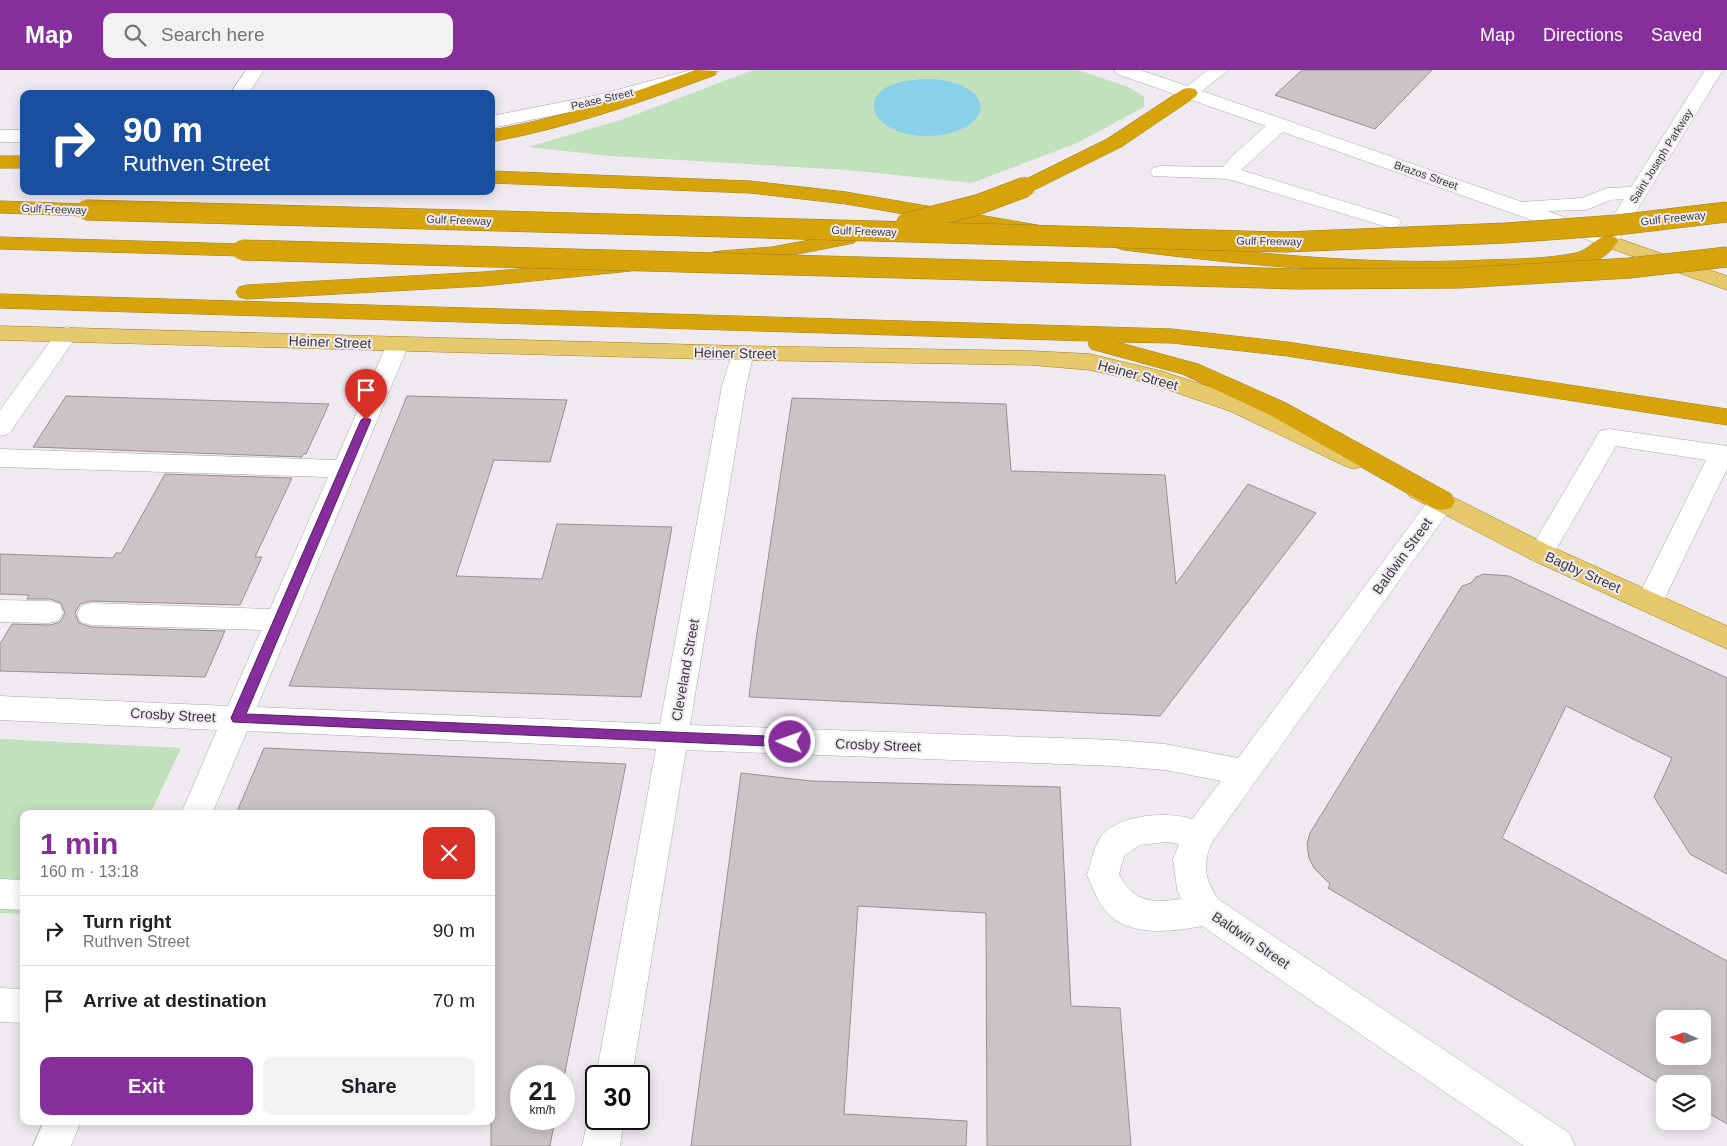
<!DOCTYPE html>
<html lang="en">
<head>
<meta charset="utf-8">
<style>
	:root { --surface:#fff; --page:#f2f2f2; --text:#202124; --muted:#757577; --line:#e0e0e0; --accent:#862e9b }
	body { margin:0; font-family:Arial,sans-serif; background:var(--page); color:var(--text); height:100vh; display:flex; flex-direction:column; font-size:19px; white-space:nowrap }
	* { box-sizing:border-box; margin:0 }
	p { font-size:16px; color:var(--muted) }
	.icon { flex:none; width:28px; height:28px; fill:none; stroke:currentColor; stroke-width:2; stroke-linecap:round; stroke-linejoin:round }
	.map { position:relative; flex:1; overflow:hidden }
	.details { position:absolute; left:20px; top:740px; width:475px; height:315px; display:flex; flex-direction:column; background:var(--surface); border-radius:10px; box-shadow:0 2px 12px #0003 }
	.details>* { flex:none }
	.guide { position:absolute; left:20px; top:20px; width:475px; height:105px; border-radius:10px; box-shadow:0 2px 12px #0003; background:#1a4fa0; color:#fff; overflow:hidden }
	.needle { width:32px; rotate:273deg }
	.fabs { position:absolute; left:1656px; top:940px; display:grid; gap:10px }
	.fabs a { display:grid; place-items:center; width:55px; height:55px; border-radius:10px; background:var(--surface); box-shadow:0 2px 12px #0003; font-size:25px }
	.speed { position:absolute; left:510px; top:995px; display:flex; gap:10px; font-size:25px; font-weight:700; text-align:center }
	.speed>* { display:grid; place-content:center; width:65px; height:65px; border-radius:50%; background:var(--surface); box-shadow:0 2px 12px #0003; line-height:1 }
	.speed small { font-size:12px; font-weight:400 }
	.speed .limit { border:2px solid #111; border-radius:8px; background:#fff; color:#111 }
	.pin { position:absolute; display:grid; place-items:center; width:42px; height:42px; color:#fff; margin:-51px -21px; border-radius:50% 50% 50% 0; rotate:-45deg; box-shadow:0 0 5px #0007 }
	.pin .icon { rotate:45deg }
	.me { position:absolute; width:55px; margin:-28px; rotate:272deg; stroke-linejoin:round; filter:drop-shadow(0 0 4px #0008) }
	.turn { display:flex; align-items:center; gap:18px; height:105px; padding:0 20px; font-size:22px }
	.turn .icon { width:65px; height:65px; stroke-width:2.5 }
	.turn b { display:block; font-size:35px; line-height:42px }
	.round { display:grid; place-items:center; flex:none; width:52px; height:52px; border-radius:10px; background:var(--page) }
	.headline { display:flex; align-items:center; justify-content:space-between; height:85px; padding:0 20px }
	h1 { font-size:30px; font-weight:600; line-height:38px; color:var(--accent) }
	.button { display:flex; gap:10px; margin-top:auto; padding:10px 20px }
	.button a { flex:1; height:58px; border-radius:10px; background:var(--accent); color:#fff; font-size:20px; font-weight:600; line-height:58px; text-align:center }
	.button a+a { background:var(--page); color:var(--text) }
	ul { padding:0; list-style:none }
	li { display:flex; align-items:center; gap:15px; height:70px; padding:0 20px; border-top:1px solid var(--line) }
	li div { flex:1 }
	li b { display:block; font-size:19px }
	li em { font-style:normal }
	header { display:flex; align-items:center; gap:30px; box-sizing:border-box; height:70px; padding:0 25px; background:var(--accent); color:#fff }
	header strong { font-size:24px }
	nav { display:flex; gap:28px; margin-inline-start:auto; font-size:18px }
	.search { width:350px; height:45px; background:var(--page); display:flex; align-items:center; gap:12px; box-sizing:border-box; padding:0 18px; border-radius:10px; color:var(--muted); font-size:19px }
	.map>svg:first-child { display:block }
	.green { fill:#c0e1bc }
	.water { fill:#88d1e9 }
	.building { fill:#cbc4c7; stroke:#969093; fill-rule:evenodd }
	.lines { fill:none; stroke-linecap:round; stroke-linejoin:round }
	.minor-casing { stroke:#aba7ad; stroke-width:1 }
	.major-casing { stroke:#a07f1c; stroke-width:1 }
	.highway-casing { stroke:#a07f1c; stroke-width:1 }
	.minor { fill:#fff; fill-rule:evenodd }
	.major { fill:#e6c86d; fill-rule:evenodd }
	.highway { fill:#d6a30b; fill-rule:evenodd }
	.highway-bridge-casing { stroke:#a07f1c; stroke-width:21; stroke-linecap:butt }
	.highway-bridge { stroke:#d6a30b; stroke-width:20 }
	.route { fill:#862e9b; stroke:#571e65 }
	.labels { text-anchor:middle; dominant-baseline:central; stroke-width:4; stroke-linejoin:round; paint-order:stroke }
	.far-street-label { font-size:11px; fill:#3c3b3d; stroke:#efeaf0 }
	.street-label { font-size:14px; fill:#3c3b3d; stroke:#efeaf0 }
</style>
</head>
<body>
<header>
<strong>Map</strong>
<div class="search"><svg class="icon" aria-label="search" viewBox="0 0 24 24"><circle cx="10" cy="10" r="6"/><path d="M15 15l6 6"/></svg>Search here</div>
<nav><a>Map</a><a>Directions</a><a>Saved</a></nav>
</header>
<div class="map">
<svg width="1727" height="1076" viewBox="0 0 1727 1076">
	<rect width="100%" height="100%" fill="#efeaf0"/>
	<g class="green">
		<path d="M753,0H1078L1128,17L1144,26V37L1077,73L972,113L847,100L611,86L528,77L624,49Z"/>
		<path d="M0,669L181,678L150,744H24V844L0,843Z"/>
	</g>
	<path class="water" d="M924,9C936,9 947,10 958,14C988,26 988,48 959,60C937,70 896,68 879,49C876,45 874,40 874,35C876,13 908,10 924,9Z"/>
	<g class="building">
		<path d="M1302,0H1432L1375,59L1275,25Z"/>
		<path d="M66,326L329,334L306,384H303L302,387L33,377Z"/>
		<path d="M407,326L567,330L550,392L494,390L456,506L542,509L557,454L672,457L641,627L289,616Z"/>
		<path d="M792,328L1006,334L1011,401L1165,405L1176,514L1248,414L1316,443L1160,646L749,627L756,570Z"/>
		<path d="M165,404L292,408L255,487H262L240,535L91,531L80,534L75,543L79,553L91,557L225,561L205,607L0,601V574L12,554L50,555L60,552L65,543L61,533L50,529H27L29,525L0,524V484L113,488L116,483H121Z"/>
		<path d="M1484,504L1509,506L1727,608V804L1690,784L1654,727L1672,688L1566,636L1502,768L1727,891V1054L1702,1039V1014H1665V1017L1328,818L1330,814L1314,798L1309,788L1307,774L1310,763L1462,516L1471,513L1476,507ZM1665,949H1702V986H1665Z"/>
		<path d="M264,678L626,694L564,1007L521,1006V1049H555L550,1076H491V744H236Z"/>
		<path d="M741,703L811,711L1060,717L1071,936L1120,938L1131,1076H987L986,843L858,836L844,1044L967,1051L966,1076H691Z"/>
	</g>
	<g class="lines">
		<g class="minor-casing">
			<g id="minor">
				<path d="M246,0H264L248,24H230Z"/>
				<path d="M691,0H720L717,4L600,36L491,58V46L598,25Z"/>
				<path d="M1114,0H1140L1187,16L1208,0H1228L1202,21L1522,132L1582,128L1607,118L1631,117L1705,0H1723L1618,171L1615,175L1608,177L1283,62L1241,100L1398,148L1401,152L1398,156L1391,158L1384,156L1228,109L1153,106L1150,102L1153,98L1160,96L1223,97L1232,86L1266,56L1117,4ZM1624,129L1603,162L1548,141L1586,140L1611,130Z"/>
				<rect x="0" y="60" width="24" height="12"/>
				<path d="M67,257L75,259L78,264L9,364L0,366V340L59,259Z"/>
				<path d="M398,267L406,269L409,274L257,637L660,654L722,316L732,283L735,278L743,276L751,278L754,283L746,316L690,655L1115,670L1165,674L1238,688L1433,424L1442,422L1451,424L1455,431L1451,438L1211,774C1202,796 1205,809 1218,829L1569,1063L1575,1076H1524L1202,856C1172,862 1126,868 1104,839C1097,830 1092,816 1087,805C1091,793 1093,779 1100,768C1116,744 1168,741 1192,749L1221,711L1165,700L1115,696L686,680L632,1006H596L656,679L247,661L212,744H181L217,660L0,650V626L228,636L261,560L91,555L81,552L77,544L81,536L91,533L270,539L328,407L0,397V379L336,390L387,274L390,269ZM1166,772L1179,774L1173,789L1177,819L1181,829C1152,833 1134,833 1119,804L1124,786L1140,775Z"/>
				<path d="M1609,359L1727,376V399L1660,538L1650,542L1640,538L1636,531L1706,390L1616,376L1550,490L1541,493L1532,490L1528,483L1600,361Z"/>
				<path d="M0,530L49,531L59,534L63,542L59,550L49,553L0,552Z"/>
				<path d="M0,809L24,810V840L0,839Z"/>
				<path d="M0,918L24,919V953L0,952Z"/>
				<path d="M596,1035V1049H624L620,1076H582L588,1049L593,1036Z"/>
				<path d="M44,1051H81L71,1076H33Z"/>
			</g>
		</g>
		<g class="major-casing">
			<g id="major">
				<path d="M1608,165L1727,206V220L1601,175L1598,171L1601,167Z"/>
				<path d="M0,256L743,276L1032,281L1090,284L1161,301L1246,329L1363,384L1366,390L1363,396L1354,399L1345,396L1230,341L1148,313L1090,300L1032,295L743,290L0,270Z"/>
				<path d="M1418,411L1427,414L1550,476L1727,556V579L1532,490L1409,426L1405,420L1409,414Z"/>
			</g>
		</g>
		<g class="highway-casing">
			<g id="highway">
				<path d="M695,0L718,1L715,5C639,33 571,57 491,72V60C562,48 628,25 695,0Z"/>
				<path d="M1189,18L1195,19L1198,23L1195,27L1121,77L1032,121L1025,123L1018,121L1015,117L1018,113L1107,69L1183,19Z"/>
				<rect x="0" y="86" width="24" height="12"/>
				<path d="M491,101L750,111L846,122L1037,155L1044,157L1047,161L1044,165L1037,167L846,134L750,123L491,113Z"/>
				<path d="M0,131L86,134L93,136L96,140L93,144L86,146L0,143Z"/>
				<path d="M847,163L854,165L857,169L854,173L772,189L721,193L713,192L710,187L713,182L721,181L772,177Z"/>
				<path d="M1608,165L1615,167L1618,171C1614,178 1607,185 1599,189C1572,202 1535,201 1506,202C1378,208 1251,196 1124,180L1117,178L1114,174L1117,170L1124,168C1243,182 1364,196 1485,190C1515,189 1546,189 1576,183C1589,180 1595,168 1608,165Z"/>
				<path d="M0,167L242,174L249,176L253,180L249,184L242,186L0,179Z"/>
				<path d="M623,190L631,191L634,196L631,201L483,216L247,229L239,227L236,222L239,217L247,215L483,202Z"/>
				<path d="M0,224L1172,259L1287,272L1727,339V355L1287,286L1172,273L1117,272L1198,294L1286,333L1451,424L1455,431L1451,438L1442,440L1433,438L1270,345L1182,304L1091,279L1088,274L1090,271L0,238Z"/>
			</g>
		</g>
		<use href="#minor" class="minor"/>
		<use href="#major" class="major"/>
		<use href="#highway" class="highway"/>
		<g class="highway-bridge-casing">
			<g id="highway-bridge">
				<path d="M86,140L1285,172L1506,163L1617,155L1727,142"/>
				<path d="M906,153L977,135L1025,117"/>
				<path d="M242,180L1296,209L1460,208L1629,198L1727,187"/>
			</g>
		</g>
		<use href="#highway-bridge" class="highway-bridge"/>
	</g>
	<path class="route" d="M366,347L371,350L246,644L790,667L794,668L796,672L794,676L790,677L233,652L231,648L361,350Z"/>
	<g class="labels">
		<g class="far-street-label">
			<text transform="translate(602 29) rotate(-13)">Pease Street</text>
			<text transform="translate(1661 86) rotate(-58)">Saint Joseph Parkway</text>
			<text transform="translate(1426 105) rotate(19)">Brazos Street</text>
			<text transform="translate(54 139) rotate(2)">Gulf Freeway</text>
			<text transform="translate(1673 148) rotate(-6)">Gulf Freeway</text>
			<text transform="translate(459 150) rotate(2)">Gulf Freeway</text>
			<text transform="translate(864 161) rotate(2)">Gulf Freeway</text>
			<text transform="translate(1269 171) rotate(1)">Gulf Freeway</text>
		</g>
		<g class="street-label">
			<text transform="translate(330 272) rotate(2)">Heiner Street</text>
			<text transform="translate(735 283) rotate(1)">Heiner Street</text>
			<text transform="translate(1138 305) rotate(15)">Heiner Street</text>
			<text transform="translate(1402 486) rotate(-54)">Baldwin Street</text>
			<text transform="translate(1583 502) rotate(24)">Bagby Street</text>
			<text transform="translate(685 600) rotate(-80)">Cleveland Street</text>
			<text transform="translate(173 645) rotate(3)">Crosby Street</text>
			<text transform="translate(878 675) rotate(2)">Crosby Street</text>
			<text transform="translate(1251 870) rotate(34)">Baldwin Street</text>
		</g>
	</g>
</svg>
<div class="fabs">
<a><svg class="needle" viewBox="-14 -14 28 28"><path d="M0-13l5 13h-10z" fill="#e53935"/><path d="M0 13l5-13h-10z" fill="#757577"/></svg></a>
<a><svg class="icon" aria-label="layers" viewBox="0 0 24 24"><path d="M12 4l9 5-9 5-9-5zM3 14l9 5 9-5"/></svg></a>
</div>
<div class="speed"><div>21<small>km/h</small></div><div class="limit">30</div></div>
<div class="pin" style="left:366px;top:350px;background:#d93025"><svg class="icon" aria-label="arrive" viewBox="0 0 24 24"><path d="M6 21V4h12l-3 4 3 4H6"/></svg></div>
<svg class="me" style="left:790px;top:672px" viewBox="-20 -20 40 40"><circle r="17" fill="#862e9b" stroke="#fff" stroke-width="3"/><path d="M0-11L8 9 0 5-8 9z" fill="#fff"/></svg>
<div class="guide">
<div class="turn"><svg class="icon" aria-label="right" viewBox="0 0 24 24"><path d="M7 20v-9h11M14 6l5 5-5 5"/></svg><div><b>90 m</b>Ruthven Street</div></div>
</div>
<section class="details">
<div class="headline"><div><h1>1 min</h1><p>160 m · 13:18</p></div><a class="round" style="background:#d93025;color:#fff"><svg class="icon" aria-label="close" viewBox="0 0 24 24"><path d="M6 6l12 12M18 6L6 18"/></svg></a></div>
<ul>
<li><svg class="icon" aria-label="right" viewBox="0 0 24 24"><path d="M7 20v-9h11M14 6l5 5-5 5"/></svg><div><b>Turn right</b><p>Ruthven Street</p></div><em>90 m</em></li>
<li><svg class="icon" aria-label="arrive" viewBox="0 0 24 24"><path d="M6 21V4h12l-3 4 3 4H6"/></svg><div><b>Arrive at destination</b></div><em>70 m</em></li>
</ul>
<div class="button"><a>Exit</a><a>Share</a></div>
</section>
</div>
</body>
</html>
